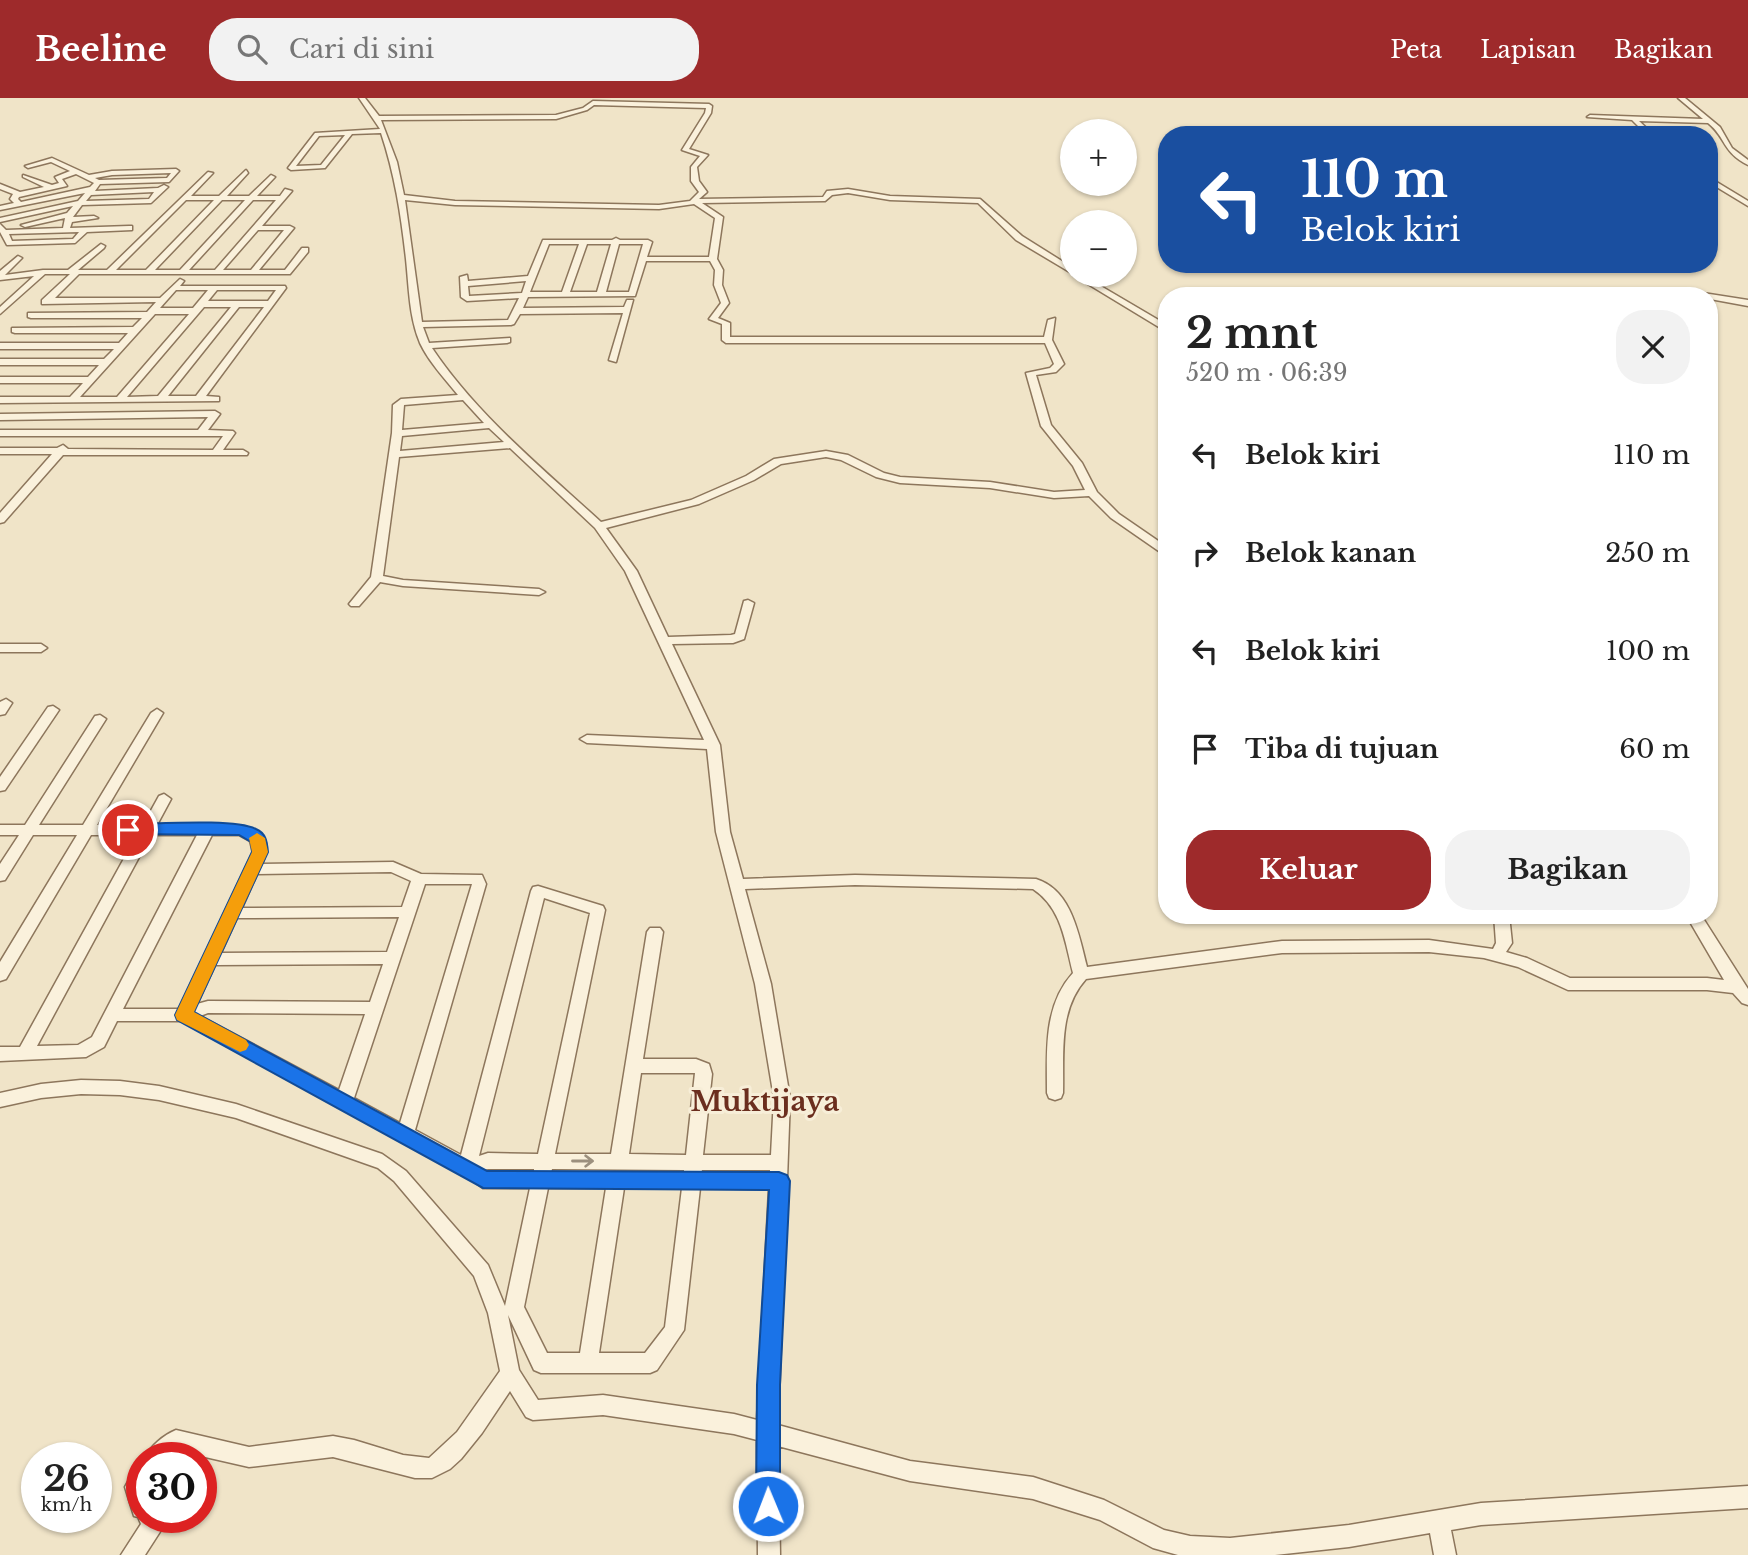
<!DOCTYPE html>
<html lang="id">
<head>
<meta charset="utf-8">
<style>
	:root { --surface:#fff; --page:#f2f2f2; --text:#222; --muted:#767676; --accent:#9e2a2b }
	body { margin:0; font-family:"Libre Baskerville",serif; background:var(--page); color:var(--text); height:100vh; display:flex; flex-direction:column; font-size:26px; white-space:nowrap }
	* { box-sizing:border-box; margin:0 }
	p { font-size:23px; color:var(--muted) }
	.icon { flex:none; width:38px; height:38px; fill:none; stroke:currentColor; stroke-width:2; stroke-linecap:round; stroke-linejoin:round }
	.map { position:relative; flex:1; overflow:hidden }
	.drawer { position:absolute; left:1158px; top:189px; width:560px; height:637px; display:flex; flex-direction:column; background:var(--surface); border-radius:28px; box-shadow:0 2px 5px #0004 }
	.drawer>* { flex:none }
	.hud { position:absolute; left:1158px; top:28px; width:560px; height:147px; border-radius:28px; box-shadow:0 2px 5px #0004; background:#1a4fa0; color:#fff; overflow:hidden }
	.controls { position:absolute; left:1060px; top:21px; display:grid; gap:14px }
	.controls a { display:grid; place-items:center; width:77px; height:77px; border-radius:50%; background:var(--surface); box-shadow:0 2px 5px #0004; font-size:35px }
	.speed { position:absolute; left:21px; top:1344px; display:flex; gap:14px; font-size:35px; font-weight:700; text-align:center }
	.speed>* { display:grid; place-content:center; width:91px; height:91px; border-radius:50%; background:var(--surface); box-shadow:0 2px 5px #0004; line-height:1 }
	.speed small { font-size:18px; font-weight:400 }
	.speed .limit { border:10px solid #d22; background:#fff; color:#111 }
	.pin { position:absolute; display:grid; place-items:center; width:60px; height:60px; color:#fff; margin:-30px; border:4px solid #fff; border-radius:50%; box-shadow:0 2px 7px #0007 }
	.me { position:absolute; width:77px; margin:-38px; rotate:359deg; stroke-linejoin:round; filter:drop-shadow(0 0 5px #0008) }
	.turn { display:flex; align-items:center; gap:24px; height:147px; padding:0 28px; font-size:32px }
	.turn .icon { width:91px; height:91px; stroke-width:2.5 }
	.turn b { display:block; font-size:49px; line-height:60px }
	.round { display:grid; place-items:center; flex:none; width:74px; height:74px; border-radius:28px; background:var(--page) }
	.summary { display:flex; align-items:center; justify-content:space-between; height:119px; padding:0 28px }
	h1 { font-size:42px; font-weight:800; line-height:52px }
	.button { display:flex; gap:14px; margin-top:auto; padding:14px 28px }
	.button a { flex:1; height:80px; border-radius:28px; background:var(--accent); color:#fff; font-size:28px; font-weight:800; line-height:80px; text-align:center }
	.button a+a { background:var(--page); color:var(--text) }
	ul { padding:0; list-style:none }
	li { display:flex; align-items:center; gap:21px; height:98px; padding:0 28px }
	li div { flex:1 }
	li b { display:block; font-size:26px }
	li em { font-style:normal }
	header { display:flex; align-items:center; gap:42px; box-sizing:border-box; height:98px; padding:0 35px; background:var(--accent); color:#fff }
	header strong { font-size:33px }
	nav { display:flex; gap:38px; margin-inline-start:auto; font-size:24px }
	.search { width:490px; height:63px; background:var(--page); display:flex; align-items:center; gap:18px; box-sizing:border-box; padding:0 24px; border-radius:28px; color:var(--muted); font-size:26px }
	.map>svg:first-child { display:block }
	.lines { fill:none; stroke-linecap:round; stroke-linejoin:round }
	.minor-casing { stroke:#8d765c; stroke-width:3 }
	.minor { fill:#faf1dc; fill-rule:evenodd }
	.oneway { stroke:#9c907e }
	.route { fill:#1a73e8; stroke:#114b97; stroke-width:2 }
	.slow { fill:#f59e0b }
	.labels { text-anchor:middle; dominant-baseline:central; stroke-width:6; stroke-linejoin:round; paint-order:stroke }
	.near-quarter-label { font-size:28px; font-weight:bold; fill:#6b2e1e; stroke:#f7eed8 }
</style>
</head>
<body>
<header>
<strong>Beeline</strong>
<div class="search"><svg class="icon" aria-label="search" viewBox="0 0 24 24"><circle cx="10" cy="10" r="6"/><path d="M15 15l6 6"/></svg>Cari di sini</div>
<nav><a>Peta</a><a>Lapisan</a><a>Bagikan</a></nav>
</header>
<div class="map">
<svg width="1748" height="1457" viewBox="0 0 1748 1457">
	<rect width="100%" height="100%" fill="#f0e4c8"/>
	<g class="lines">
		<g class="minor-casing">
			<g id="minor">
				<path d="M359,0H365L379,18L556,17L583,10L593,3L709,6L712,8L711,15L689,51L708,57L697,69L699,83L707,94L699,101L823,99L827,93L848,91L890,98L980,101L1022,138L1073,170V176L1016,142L978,105L890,102L848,95L832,97L825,103L702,105L723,119L717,161L723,172L722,187L729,205L718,220L730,225V239H1044L1048,222L1055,220L1052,242L1064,266L1056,274L1036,277L1051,327L1082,365L1097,394L1119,416L1167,449V457L1163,456L1111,420L1089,398L1054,400L990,390L900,385L876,379L841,362L826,359L781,366L754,382L699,406L606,430L637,473L668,539L731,537L735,536L744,503L748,502L754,505L744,541L733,545L672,546L720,647L730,734L743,781L855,777L1036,781C1072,792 1079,838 1087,869L1282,843L1429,842L1493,851L1496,845L1494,817H1509L1512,845L1506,854L1527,860L1570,880H1707L1724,882L1686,817H1701L1748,891V907L1742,905L1733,895L1707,892H1568L1518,869L1484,860L1429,854L1282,855L1086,881C1058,912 1064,956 1063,995L1061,1000L1055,1002L1049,1000L1047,995C1047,954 1043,908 1073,875C1065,844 1062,810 1033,791L855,787L745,791L771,886L790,1000L778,1327L910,1363L1033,1379L1104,1402L1164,1432L1190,1438L1230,1440L1349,1427L1481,1405L1748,1388V1410L1481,1427L1451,1432L1456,1457H1434L1430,1435L1349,1449L1275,1457H1178L1153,1450L1100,1422L1033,1401L910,1383L778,1348L780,1457H758L757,1342L734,1336L603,1317L533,1322L526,1319L510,1293L482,1335L461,1361L450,1371L432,1380H415L333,1359L249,1369L179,1353L171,1360H145C150,1348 164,1337 176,1332L249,1349L333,1338L354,1342L403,1357L429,1360L457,1334L500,1273L488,1215L474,1178L394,1083L378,1070L236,1020L159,1002L120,997L81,996L41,1000L0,1009V995L41,986L81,982L120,983L159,988L236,1006L382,1056L406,1073L488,1167L505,1208L530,1090H483L461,1074L182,923H117L104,949L86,959L0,963V949H20L137,737H91L6,881L0,883V864L77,737H33L5,782L0,783V766L19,737H0V727H25L95,618L100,617L106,621L39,727H83L151,615L157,611L163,615L97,727H143L159,698L164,696L171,701L157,727C173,727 190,727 206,727C233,727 281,724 262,766L393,764L421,776L482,777L486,786L415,1032L461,1057L531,793L533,789L538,788L603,808L605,812L555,1056H611L647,834L650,830H660L663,834L643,961H696L709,966L712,976L703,1057H771L774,1000L755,886L716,734L707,651L587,645L580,641L587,637L704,642L625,473L595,430L510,350L399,359L383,478L403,482L539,491L545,494L539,497L403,488L380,484L359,508H351L349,506L371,479L392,335L393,307L401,301L458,297C445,281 429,264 420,245C409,219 409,189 406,161C401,117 395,77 381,35L352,36L325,70L291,72L288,70L315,35L380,31ZM594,7L706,10L705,15L682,52L700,58L691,69V83L699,94L690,103L659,107L455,103L404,97L397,64L381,22L556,21L587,12ZM345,37L321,67L296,68L319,38ZM405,102L455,107L659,111L694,106L715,120L709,159H647L652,144L648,142H620L616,140L612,142H543L528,178L468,183L467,177L460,179L461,199L467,203L519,200L508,222L422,224ZM549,146H579L562,194H530ZM587,146H611L597,194H570ZM619,146H643L629,194H606ZM646,163H710L715,172L714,187L721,205L709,221L722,226V242L726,245H1045L1054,266L1050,270L1026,275L1041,328L1073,368L1085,392L1054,394L990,384L900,379L884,375L848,357L826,353L774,361L746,378L691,402L601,424C542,370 477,317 432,250L507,245L510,244V240L429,245L423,229L511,227L514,226L520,216L623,215L609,262L616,264L633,202H627L624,209L523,210L528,199L635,198ZM526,183L522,195L469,198L468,188ZM463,302L484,325L402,332L404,307ZM489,330L504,344L400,353L402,338ZM151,737H197L92,939L78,947L37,948ZM212,737H239L250,743L253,754L179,911H123ZM391,774L411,783L402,809L242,810L257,776ZM425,786H472L400,1025L354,1000ZM544,800L590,815L538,1056L488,1055L479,1058ZM399,819L387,854L221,855L237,820ZM383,866L370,904L208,903L197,906L215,867ZM208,915L365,916L339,992L200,918ZM641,975H695L686,1057L629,1056ZM488,1071H534V1074H486L483,1072ZM552,1071L684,1072V1075H551ZM702,1072H770V1075H701ZM548,1090H606L580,1255H547L524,1209ZM624,1090H682L665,1229L645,1255H599ZM700,1090L769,1091L757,1322L734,1316L603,1297L538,1302L519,1272L508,1217L534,1272L541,1275H650L657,1272L684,1232Z"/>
				<path d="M1678,0H1685L1720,29L1732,50L1748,62V67C1722,54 1726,39 1708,25L1639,23L1654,37H1647L1632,22L1587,19L1590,17L1703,21Z"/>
				<path d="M52,60L89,77L112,73L176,71L179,73L169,84L100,86L95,93L158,90L164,87L168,89L151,105L82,107L73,119L94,118L98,120L72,124L70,130L129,128H132V132L87,134L75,145L7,147L0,134V126L6,132L63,130L65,120L25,129L21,127L67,115L73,108L0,124V120L78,103L85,95L0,112V108L14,105L10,101L13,96L0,91V86L20,94L44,89L23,79V77L52,87L59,85L55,79L70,73L51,64L28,70L25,68ZM171,75L167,80L99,82L95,80L112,77ZM76,76L94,85L90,89L21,104L18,101L19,99L67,88L62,81ZM154,94L149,101L86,103L91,97ZM79,134L73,141L12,143L9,136Z"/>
				<path d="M246,72L248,75L227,98H249L271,77L275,79L257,98H280L285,91L292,93L262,128H290L294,130L259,172H285L302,150H308V154L290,176H79L55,200H160L180,181L184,183L180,188H285L286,190L206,298L219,299V303L0,305V299H70L83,285H0V279H88L99,267H0V261H104L114,251H0V245H119L128,235H15L12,234V230L133,229L142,220H31L28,219V215L147,214L156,204L42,206V202L70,176H45L0,216V209L34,178L0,182V173L18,158L22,160L5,177L43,172H68L101,146L105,148L104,150L78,172H107L208,74L213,75L191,98H219ZM186,102H214L146,172H116ZM222,102H245L180,172H155ZM253,102H276L215,172H189ZM258,132H284L251,172H223ZM176,192H208L193,210H160ZM217,192H276L268,203H208ZM204,209H231L158,298L127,299ZM239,209H264L196,298H168ZM155,216H189L117,299H80Z"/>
				<path d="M1710,80L1748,103V108L1710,85Z"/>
				<path d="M1073,177H1082L1167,227V234Z"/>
				<path d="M1684,192L1748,202V208L1710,201V198H1681Z"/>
				<path d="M215,313L220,316L208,332L233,333L235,335L223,352H243L248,355L247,357H63L4,424L0,425V415L52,356H0V350H57L63,347L68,351L213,352L223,338H0V332H198L208,319L0,322V316Z"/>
				<path d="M0,546H41L47,550L41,554H0Z"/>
				<path d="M6,601L12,605L5,616L0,617V604Z"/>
				<path d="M53,608L59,612L5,692L0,693V679L48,609Z"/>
				<path d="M142,1368V1419H162L165,1426L145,1457H121L141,1426L138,1419L134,1418L125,1389L135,1371Z"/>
			</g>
		</g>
		<use href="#minor" class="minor"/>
	</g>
	<defs><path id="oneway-shaft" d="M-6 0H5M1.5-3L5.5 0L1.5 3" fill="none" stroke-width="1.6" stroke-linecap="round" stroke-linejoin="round" transform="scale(1.75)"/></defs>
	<use class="oneway" href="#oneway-shaft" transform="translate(583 1063)"/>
	<path class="route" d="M128,726C155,726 235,720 256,731C266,735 267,744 268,754L194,914L487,1073L779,1074L787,1077L790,1083L780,1287V1408L777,1416L768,1420L760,1416L756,1408L757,1287L769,1092L483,1090L177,922L175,917L252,754L251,744L239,737L122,736V728Z"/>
	<path class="slow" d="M257,735L265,740L268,754L194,914L246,942L249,947L246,952L240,954L177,922L175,917L252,754L249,740Z"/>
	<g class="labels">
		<g class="near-quarter-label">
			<text x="765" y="1003">Muktijaya</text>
		</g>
	</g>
</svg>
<div class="controls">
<a>+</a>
<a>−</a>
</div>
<div class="speed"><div>26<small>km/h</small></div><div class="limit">30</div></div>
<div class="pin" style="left:128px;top:732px;background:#d93025"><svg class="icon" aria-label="arrive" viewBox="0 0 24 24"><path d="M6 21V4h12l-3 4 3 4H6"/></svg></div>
<svg class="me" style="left:768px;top:1408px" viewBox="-20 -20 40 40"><circle r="17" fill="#1a73e8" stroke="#fff" stroke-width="3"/><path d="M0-11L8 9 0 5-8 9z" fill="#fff"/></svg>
<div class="hud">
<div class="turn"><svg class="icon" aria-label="left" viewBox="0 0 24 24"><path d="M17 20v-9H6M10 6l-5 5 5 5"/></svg><div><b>110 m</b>Belok kiri</div></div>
</div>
<section class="drawer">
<div class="summary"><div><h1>2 mnt</h1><p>520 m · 06:39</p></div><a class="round"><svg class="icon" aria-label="close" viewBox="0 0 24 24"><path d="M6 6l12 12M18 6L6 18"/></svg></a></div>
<ul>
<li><svg class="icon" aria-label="left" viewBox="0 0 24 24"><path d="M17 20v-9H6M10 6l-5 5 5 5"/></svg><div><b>Belok kiri</b></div><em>110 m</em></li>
<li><svg class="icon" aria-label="right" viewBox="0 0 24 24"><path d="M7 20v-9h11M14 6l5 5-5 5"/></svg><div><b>Belok kanan</b></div><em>250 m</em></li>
<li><svg class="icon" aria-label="left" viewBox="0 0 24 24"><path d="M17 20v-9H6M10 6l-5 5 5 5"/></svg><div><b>Belok kiri</b></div><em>100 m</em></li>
<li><svg class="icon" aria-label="arrive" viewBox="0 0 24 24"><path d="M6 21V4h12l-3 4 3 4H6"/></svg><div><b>Tiba di tujuan</b></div><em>60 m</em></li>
</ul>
<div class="button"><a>Keluar</a><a>Bagikan</a></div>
</section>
</div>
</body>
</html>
